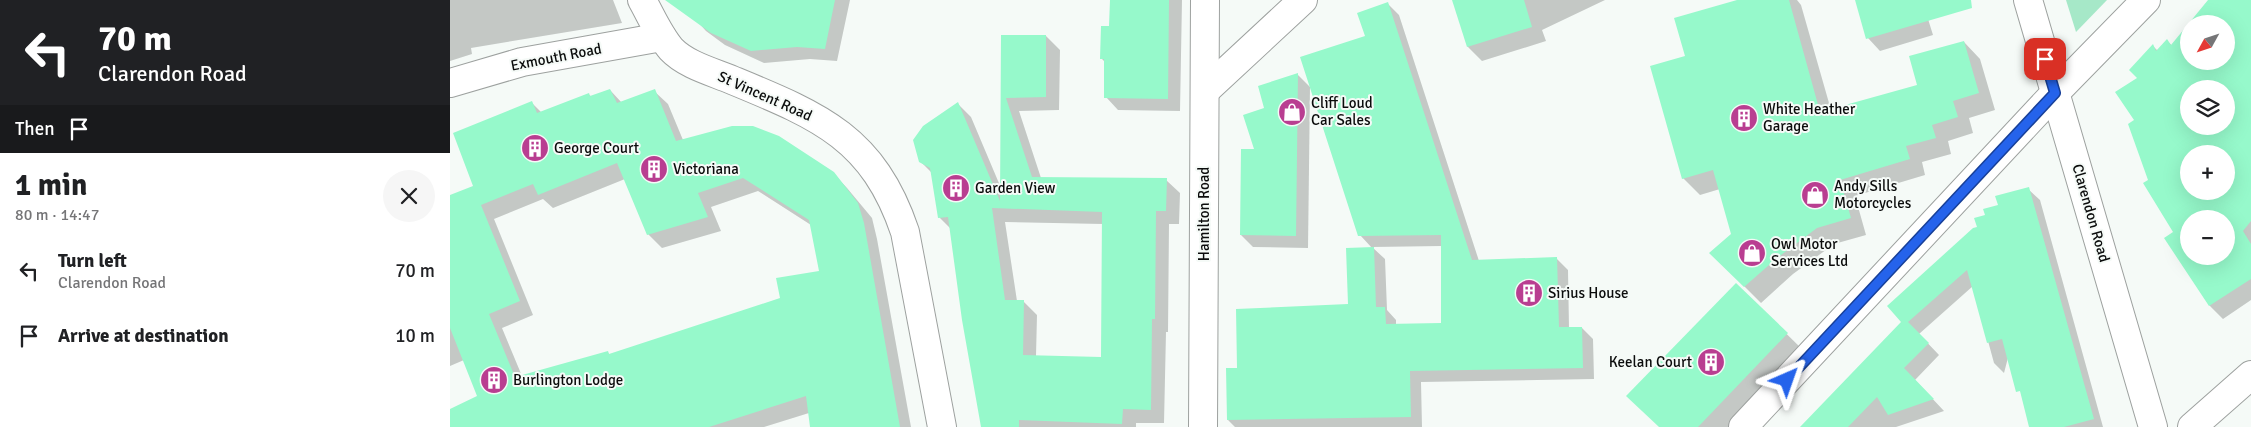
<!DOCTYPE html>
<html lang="en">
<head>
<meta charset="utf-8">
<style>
	:root { --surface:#fff; --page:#f6f6f6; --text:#202124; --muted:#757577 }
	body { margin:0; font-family:Signika,sans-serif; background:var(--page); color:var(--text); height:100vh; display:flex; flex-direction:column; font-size:19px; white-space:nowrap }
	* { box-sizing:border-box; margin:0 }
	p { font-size:16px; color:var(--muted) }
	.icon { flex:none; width:28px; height:28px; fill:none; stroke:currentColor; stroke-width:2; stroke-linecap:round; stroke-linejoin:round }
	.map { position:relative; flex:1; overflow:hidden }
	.side { display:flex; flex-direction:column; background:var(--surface); width:450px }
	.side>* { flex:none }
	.hud { background:#202124; color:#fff; overflow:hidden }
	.needle { width:32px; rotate:230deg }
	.fabs { position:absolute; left:1730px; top:15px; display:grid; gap:10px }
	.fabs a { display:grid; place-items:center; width:55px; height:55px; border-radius:50%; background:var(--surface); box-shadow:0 5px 20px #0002; font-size:25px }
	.pin { position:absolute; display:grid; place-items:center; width:42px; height:42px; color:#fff; margin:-21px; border-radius:10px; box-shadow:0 2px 8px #0006 }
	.me { position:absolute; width:55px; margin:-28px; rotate:43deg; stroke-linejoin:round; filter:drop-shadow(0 0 4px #0008) }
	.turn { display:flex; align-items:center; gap:18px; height:105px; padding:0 15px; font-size:22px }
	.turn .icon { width:65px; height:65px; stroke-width:2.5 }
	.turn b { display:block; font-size:35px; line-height:42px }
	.then { display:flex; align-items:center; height:48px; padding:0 15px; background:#0003; gap:10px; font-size:19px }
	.round { display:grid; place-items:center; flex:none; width:52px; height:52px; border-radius:26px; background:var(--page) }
	.overview { display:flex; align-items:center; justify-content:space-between; height:85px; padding:0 15px }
	h1 { font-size:30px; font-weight:700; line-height:38px }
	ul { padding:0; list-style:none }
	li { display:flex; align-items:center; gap:15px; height:65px; padding:0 15px }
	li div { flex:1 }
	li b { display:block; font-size:19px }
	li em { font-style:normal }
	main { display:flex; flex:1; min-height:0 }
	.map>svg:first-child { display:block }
	.green { fill:#a6e8c8 }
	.shadow { fill:#0003; fill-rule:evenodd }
	.building { fill:#96f9cb; fill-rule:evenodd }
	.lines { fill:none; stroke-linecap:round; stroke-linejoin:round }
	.minor-casing { stroke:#9da19f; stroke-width:30 }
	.tertiary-casing { stroke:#9da19f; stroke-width:30 }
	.secondary-casing { stroke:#9da19f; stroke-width:30 }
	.minor { stroke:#fff; stroke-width:28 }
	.tertiary { stroke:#fff; stroke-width:28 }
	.secondary { stroke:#fff; stroke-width:28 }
	.route-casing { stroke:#184099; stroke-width:12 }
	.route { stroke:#2563eb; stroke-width:9 }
	.labels { text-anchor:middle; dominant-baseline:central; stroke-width:4; stroke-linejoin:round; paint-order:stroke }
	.street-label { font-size:15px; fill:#0b0c0c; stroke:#f5faf7 }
	.poi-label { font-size:15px; fill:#0b0c0c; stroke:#f5faf7; text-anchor:start }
</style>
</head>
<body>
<main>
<section class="side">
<div class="hud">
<div class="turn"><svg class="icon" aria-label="left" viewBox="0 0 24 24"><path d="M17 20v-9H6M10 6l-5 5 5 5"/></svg><div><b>70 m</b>Clarendon Road</div></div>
<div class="then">Then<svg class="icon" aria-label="arrive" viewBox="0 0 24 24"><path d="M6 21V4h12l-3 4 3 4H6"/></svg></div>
</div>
<div class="overview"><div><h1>1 min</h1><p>80 m · 14:47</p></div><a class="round"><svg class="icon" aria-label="close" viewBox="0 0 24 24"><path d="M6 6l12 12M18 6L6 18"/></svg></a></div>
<ul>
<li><svg class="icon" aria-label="left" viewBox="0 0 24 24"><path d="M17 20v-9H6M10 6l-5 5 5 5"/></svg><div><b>Turn left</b><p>Clarendon Road</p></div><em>70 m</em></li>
<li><svg class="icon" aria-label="arrive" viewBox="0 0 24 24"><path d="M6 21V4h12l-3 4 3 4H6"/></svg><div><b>Arrive at destination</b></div><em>10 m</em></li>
</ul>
</section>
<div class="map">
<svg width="1801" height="427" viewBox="0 0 1801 427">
	<rect width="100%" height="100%" fill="#f5faf7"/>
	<path class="green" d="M1616,0H1657L1626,32Z"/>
	<g class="shadow">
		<path d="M0,0H163L172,23L21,48L22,54L0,61Z"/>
		<path d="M228,0H400L387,61L360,59L314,63L275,45L256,31Z"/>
		<path d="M661,0H732L730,111L668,110L656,97L655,62L652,59L660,27Z"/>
		<path d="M1003,0H1155L1092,30L1096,41L1032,61L1018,47Z"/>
		<path d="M1292,0H1347L1351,5L1381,110L1469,86L1514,42L1530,59L1545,110L1519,118L1523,133L1498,141L1501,154L1472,162L1475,175L1405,196L1416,235L1384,244L1343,274L1311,303L1261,253L1282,234L1270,189L1250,195L1233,178L1236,57Z"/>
		<path d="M1406,0H1472L1483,35L1430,51L1418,38Z"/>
		<path d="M1760,0H1801V300L1773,319L1760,306L1722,248L1731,241L1699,180L1685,120L1689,78L1703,46L1708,51L1717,41L1739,61H1776V24ZM1739,89H1776V126H1739ZM1739,154H1776V191H1739ZM1739,219H1776V256H1739Z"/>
		<path d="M938,4L949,15L1029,261L1107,259L1118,270L1119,328H1132L1143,339L1144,379L971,382L972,427H785L778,420L788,369L899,305L922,248L910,235L916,37ZM992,246V324L946,325V320L937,310L935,259L922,247Z"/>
		<path d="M552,36H596L610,50L609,110L569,111L591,178L716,180L730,193L729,224H719L718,332H716L714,423H686V427H532L501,229L489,217L482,173L470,161L507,103L521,117L551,188ZM555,222L653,224V359L586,356L587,315L573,301H567Z"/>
		<path d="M848,75L860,87L858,248L803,247L791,235L806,150L816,109Z"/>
		<path d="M160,90L172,103L204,91L218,104L233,140L383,173L397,188L422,218L427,239L461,427H361L359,413L314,427H0V410L29,396L14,360L0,366V197L25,186L82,103L92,113L138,94L142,97ZM175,179L198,234L212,248L271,231L261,207L308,191L361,225L370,272L331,299L160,355L158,353L72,376L52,328L83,315L44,219L93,199L103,208Z"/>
		<path d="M1578,189L1590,200L1653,427H1580L1560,350L1554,373L1544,363L1523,286L1469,334L1489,355L1465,380L1494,411L1446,427H1352L1453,322L1536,216Z"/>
		<path d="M1286,284L1356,353L1284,427H1210Z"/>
	</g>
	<g class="building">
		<path d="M215,0H385L375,49L347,47L301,51L261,33Z"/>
		<path d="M660,0H719L718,99L654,98V59H650L651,26H659Z"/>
		<path d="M1002,0H1074L1082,27L1017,47Z"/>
		<path d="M1287,0H1339L1370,112L1467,85L1459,56L1514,41L1529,93L1503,101L1508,117L1482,125L1486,138L1456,146L1460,159L1390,180L1401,218L1367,228L1327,258L1294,287L1259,253L1281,234L1263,170L1232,179L1200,66L1235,56L1224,18Z"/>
		<path d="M1405,0H1521L1522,8L1416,39Z"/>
		<path d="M1758,0H1801V221L1793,231L1801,244V279L1759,306L1714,238L1723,232L1693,183L1698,180L1678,124L1684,120L1665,92L1687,78L1679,70L1703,44L1706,51L1717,39L1721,45ZM1739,24H1776V61H1739ZM1739,89H1776V126H1739ZM1739,154H1776V191H1739ZM1739,219H1776V256H1739Z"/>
		<path d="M938,2L1022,260L1107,257L1109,327H1132L1133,368L960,371L961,417L777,420L776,368H787L786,309L898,304L896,248L924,247L926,307H935L936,324L991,323V235L908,236L850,57L915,36L907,13Z"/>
		<path d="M551,35H596V97L556,98L582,177L717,178L716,211H706L705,319H702L701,410L673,409L672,424L569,420V427H531L512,320L498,217L488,218L480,168L469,162L463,140L473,126L508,102L550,201ZM542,208L652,212L651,357L573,355L574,300H555Z"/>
		<path d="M848,73L846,236L790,235L791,149H804L793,115L814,108L808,86Z"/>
		<path d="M160,89L167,103L205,89L226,141L282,126H303L329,136L384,172L408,203L414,223L450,427H360L356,396L259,427H0V409L27,396L0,328V195L23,186L3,133L82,101L87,113L139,93L140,96ZM167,163L197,235L258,217L248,193L293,178L359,220L369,271L326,278L330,298L159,354L158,351L65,377L39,314L70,301L31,205L83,184L88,195Z"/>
		<path d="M1579,187L1644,419L1614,427H1579L1570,391L1566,392L1552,339L1537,343L1517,270L1458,322L1479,343L1454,368L1484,399L1438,415L1427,397L1398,427H1350L1451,322L1437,306L1523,228L1527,227L1524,218L1535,215L1533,209L1548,205L1545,196Z"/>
		<path d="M1286,283L1338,333L1248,427H1209L1176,396Z"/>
	</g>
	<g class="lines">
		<g class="minor-casing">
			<g id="minor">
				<path d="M192,0C201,16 209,35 221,49C236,65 263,72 282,80C369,116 423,137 455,232L492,427"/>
				<path d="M0,83L72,62L212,37"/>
				<path d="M755,91L853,0"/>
				<path d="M753,427L755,0"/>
				<path d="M1293,427L1605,93L1696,0"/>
			</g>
		</g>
		<g class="tertiary-casing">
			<path id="tertiary" d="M1578,0L1703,427"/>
		</g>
		<g class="secondary-casing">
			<path id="secondary" d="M1742,427L1801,375"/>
		</g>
		<use href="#minor" class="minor"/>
		<use href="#tertiary" class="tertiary"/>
		<use href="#secondary" class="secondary"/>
	</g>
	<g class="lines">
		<g class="route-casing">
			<path id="route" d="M1337,380L1605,93L1595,59"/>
		</g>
		<use href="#route" class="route"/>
	</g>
	<defs>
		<g id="shop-disc" transform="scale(1.4375)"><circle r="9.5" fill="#b93e91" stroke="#f5faf7"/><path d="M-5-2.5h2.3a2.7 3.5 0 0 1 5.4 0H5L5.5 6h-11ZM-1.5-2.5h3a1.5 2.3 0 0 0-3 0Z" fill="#fff"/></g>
		<g id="building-disc" transform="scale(1.4375)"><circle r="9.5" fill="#b93e91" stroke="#f5faf7"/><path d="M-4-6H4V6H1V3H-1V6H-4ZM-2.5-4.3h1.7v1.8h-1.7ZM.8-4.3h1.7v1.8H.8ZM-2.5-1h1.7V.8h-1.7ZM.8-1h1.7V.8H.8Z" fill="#fff"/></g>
	</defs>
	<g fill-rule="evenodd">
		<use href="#shop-disc" x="842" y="112"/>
		<use href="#building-disc" x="1294" y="118"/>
		<use href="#building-disc" x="85" y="148"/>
		<use href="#building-disc" x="204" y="169"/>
		<use href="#building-disc" x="506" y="188"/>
		<use href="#shop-disc" x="1365" y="195"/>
		<use href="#shop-disc" x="1302" y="253"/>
		<use href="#building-disc" x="1079" y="293"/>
		<use href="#building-disc" x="1261" y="362"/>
		<use href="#building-disc" x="44" y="380"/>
	</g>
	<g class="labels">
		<g class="street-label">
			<text transform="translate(106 57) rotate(-11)">Exmouth Road</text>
			<text transform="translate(315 96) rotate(24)">St Vincent Road</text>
			<text transform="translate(1641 213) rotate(74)">Clarendon Road</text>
			<text transform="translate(754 214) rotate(-90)">Hamilton Road</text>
		</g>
		<g class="poi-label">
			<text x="861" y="103">Cliff Loud<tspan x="861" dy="17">Car Sales</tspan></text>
			<text x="1313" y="109">White Heather<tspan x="1313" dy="17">Garage</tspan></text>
			<text x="104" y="148">George Court</text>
			<text x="223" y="169">Victoriana</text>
			<text x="1384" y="186">Andy Sills<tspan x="1384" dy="17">Motorcycles</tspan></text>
			<text x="525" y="188">Garden View</text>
			<text x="1321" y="244">Owl Motor<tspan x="1321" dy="17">Services Ltd</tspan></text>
			<text x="1098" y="293">Sirius House</text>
			<text x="1242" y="362" text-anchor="end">Keelan Court</text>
			<text x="63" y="380">Burlington Lodge</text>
		</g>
	</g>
</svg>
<div class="fabs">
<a><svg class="needle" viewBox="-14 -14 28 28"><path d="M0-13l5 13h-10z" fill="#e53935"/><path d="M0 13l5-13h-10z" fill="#757577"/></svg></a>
<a><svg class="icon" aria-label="layers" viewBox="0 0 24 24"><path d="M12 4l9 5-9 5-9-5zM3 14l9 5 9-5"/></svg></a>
<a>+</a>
<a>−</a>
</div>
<div class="pin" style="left:1595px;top:59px;background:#d93025"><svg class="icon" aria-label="arrive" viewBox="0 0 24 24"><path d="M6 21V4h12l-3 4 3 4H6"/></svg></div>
<svg class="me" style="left:1337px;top:380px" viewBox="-20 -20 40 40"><path d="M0-17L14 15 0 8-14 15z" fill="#2563eb" stroke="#fff" stroke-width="4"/></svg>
</div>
</main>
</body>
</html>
